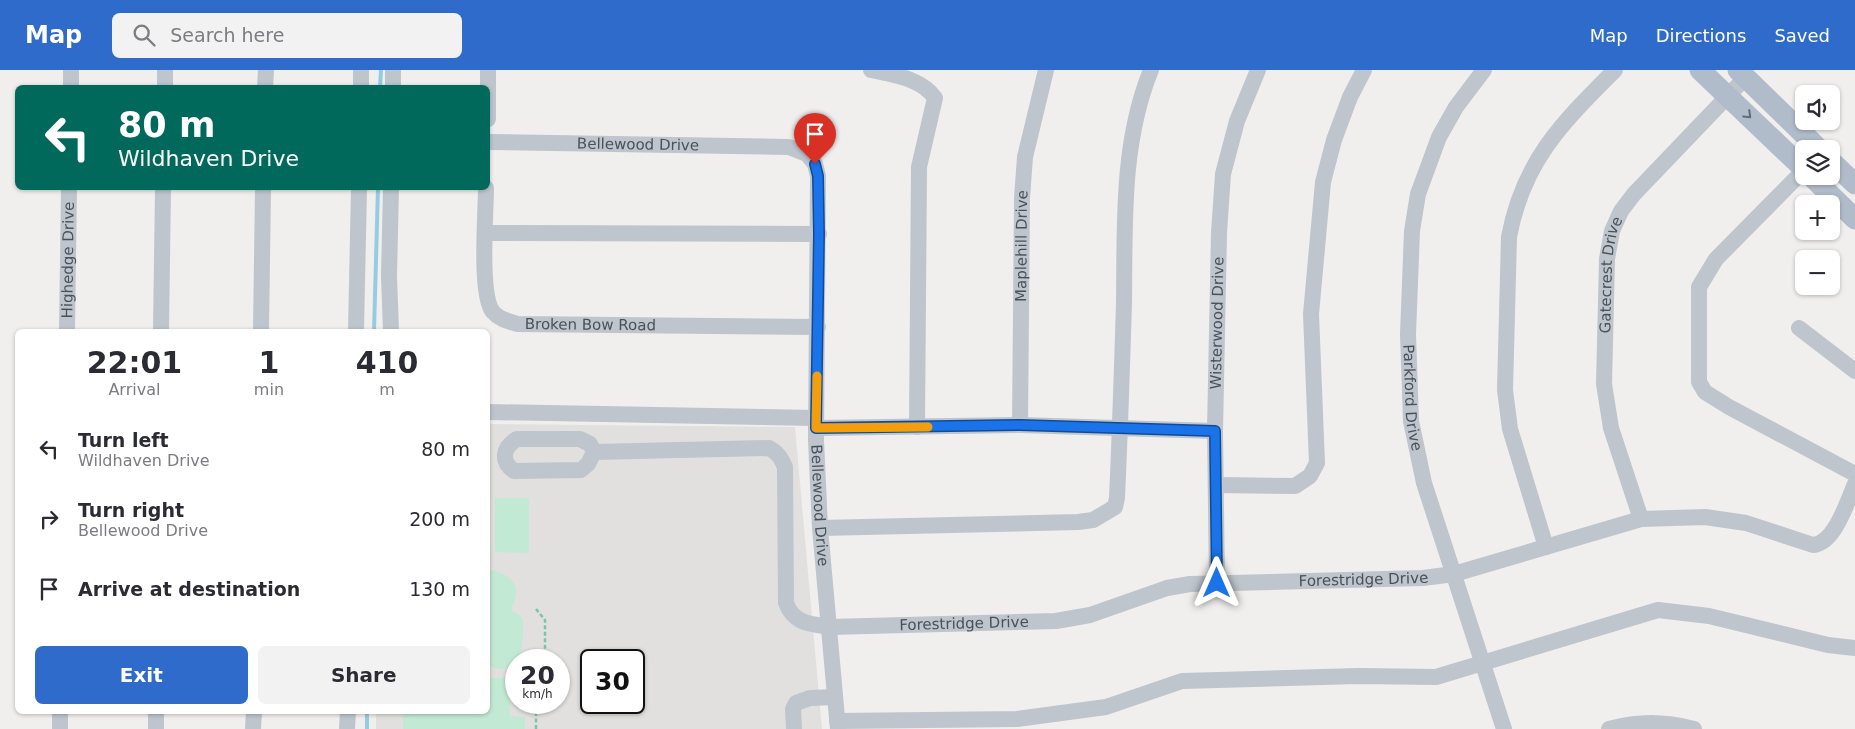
<!DOCTYPE html>
<html lang="en">
<head>
<meta charset="utf-8">
<style>
	:root { --surface:#fff; --page:#f2f2f3; --text:#2b2b33; --muted:#7c7c81; --accent:#2e6bca }
	body { margin:0; font-family:"DejaVu Sans",sans-serif; background:var(--page); color:var(--text); height:100vh; display:flex; flex-direction:column; font-size:19px; white-space:nowrap }
	* { box-sizing:border-box; margin:0 }
	p { font-size:16px; color:var(--muted) }
	.icon { flex:none; width:28px; height:28px; fill:none; stroke:currentColor; stroke-width:2; stroke-linecap:round; stroke-linejoin:round }
	.map { position:relative; flex:1; overflow:hidden }
	.drawer { position:absolute; left:15px; top:259px; width:475px; height:385px; display:flex; flex-direction:column; background:var(--surface); border-radius:8px; box-shadow:0 1px 4px #0004 }
	.drawer>* { flex:none }
	.hud { position:absolute; left:15px; top:15px; width:475px; height:105px; border-radius:8px; box-shadow:0 1px 4px #0004; background:#00695c; color:#fff; overflow:hidden }
	.buttons { position:absolute; left:1795px; top:15px; display:grid; gap:10px }
	.buttons a { display:grid; place-items:center; width:45px; height:45px; border-radius:8px; background:var(--surface); box-shadow:0 1px 4px #0004; font-size:25px }
	.speed { position:absolute; left:505px; top:579px; display:flex; gap:10px; font-size:25px; font-weight:700; text-align:center }
	.speed>* { display:grid; place-content:center; width:65px; height:65px; border-radius:50%; background:var(--surface); box-shadow:0 1px 4px #0004; line-height:1 }
	.speed small { font-size:12px; font-weight:400 }
	.speed .limit { border:2px solid #111; border-radius:8px; background:#fff; color:#111 }
	.pin { position:absolute; display:grid; place-items:center; width:42px; height:42px; color:#fff; margin:-51px -21px; border-radius:50% 50% 50% 0; rotate:-45deg; box-shadow:0 0 5px #0007 }
	.pin .icon { rotate:45deg }
	.me { position:absolute; width:55px; margin:-28px; rotate:0deg; stroke-linejoin:round; filter:drop-shadow(0 0 4px #0008) }
	.turn { display:flex; align-items:center; gap:18px; height:105px; padding:0 20px; font-size:22px }
	.turn .icon { width:65px; height:65px; stroke-width:2.5 }
	.turn b { display:block; font-size:35px; line-height:42px }
	.eta { display:flex; justify-content:space-evenly; align-items:center; height:85px; text-align:center }
	.eta b { font-size:30px; font-weight:700; line-height:35px }
	.button { display:flex; gap:10px; margin-top:auto; padding:10px 20px }
	.button a { flex:1; height:58px; border-radius:8px; background:var(--accent); color:#fff; font-size:20px; font-weight:700; line-height:58px; text-align:center }
	.button a+a { background:var(--page); color:var(--text) }
	ul { padding:0; list-style:none }
	li { display:flex; align-items:center; gap:15px; height:70px; padding:0 20px }
	li div { flex:1 }
	li b { display:block; font-size:19px }
	li em { font-style:normal }
	header { display:flex; align-items:center; gap:30px; box-sizing:border-box; height:70px; padding:0 25px; background:var(--accent); color:#fff }
	header strong { font-size:24px }
	nav { display:flex; gap:28px; margin-inline-start:auto; font-size:18px }
	.search { width:350px; height:45px; background:var(--page); display:flex; align-items:center; gap:12px; box-sizing:border-box; padding:0 18px; border-radius:8px; color:var(--muted); font-size:19px }
	.map>svg:first-child { display:block }
	.education { fill:#e1e0df; fill-rule:evenodd }
	.green { fill:#c2e9d3 }
	.lines { fill:none; stroke-linecap:round; stroke-linejoin:round }
	.stream { stroke:#94cde1; stroke-width:4 }
	.path { stroke:#7ec3a4; stroke-width:2.5; stroke-dasharray:4 2.5; stroke-linecap:butt }
	.minor { stroke:#bec5cc; stroke-width:16 }
	.major { stroke:#b1bcca; stroke-width:21 }
	.oneway { stroke:#636c75 }
	.route-casing { stroke:#114b97; stroke-width:12 }
	.route { stroke:#1a73e8; stroke-width:9 }
	.slow { stroke:#f59e0b; stroke-width:9 }
	.labels { text-anchor:middle; dominant-baseline:central; stroke-width:4; stroke-linejoin:round; paint-order:stroke }
	.street-label { font-size:15px; fill:#495159; stroke:#fff }
</style>
</head>
<body>
<header>
<strong>Map</strong>
<div class="search"><svg class="icon" aria-label="search" viewBox="0 0 24 24"><circle cx="10" cy="10" r="6"/><path d="M15 15l6 6"/></svg>Search here</div>
<nav><a>Map</a><a>Directions</a><a>Saved</a></nav>
</header>
<div class="map">
<svg width="1855" height="659" viewBox="0 0 1855 659">
	<rect width="100%" height="100%" fill="#f1eeee"/>
	<path class="education" d="M488,354L795,357L822,659H376V641H488ZM516,590H559V632H516ZM591,590H634V632H591Z"/>
	<g class="green">
		<path d="M495,428H529V483L495,482Z"/>
		<path d="M488,499C503,502 521,510 515,530C513,535 511,535 512,541C517,543 522,546 523,551C524,556 522,583 520,587C515,599 498,603 488,594Z"/>
		<path d="M488,608H510V646L525,647V659H403V641H488Z"/>
	</g>
	<g class="lines">
		<g class="stream">
			<path d="M380,18L381,0"/>
			<path d="M374,261L378,118"/>
			<path d="M367,659V641"/>
		</g>
		<g class="path">
			<path d="M536,539L545,550V590"/>
			<path d="M536,659V644L539,632"/>
		</g>
		<g class="minor">
			<path d="M871,0C893,5 921,8 935,28L919,97L917,357"/>
			<path id="s1" d="M1484,0L1456,37L1439,67L1418,124L1412,161L1408,264L1411,351L1424,413L1504,659"/>
			<path d="M71,18V0"/>
			<path d="M165,18V0"/>
			<path d="M265,18L266,0"/>
			<path d="M361,18V0"/>
			<path d="M393,18V0"/>
			<path d="M488,49V0"/>
			<path id="s2" d="M488,72L789,77L807,84L815,94L818,106L816,370L820,458L838,659"/>
			<path d="M1804,100L1716,189L1699,217V312L1705,322L1729,337L1855,404"/>
			<path id="s3" d="M486,118C486,142 479,225 493,242C499,249 508,251 517,254L818,257"/>
			<path d="M486,163L819,164"/>
			<path d="M1799,258L1855,301"/>
			<path id="s4" d="M67,261L69,118"/>
			<path d="M161,261L163,118"/>
			<path d="M261,261L263,118"/>
			<path d="M356,261L359,118"/>
			<path d="M391,261L389,206L391,118"/>
			<path d="M488,342L816,348"/>
			<path id="s5" d="M1020,355L1022,128L1025,87L1046,0"/>
			<path d="M816,358L1020,355L1215,361"/>
			<path d="M517,369H580L590,374L594,382L588,394L581,400L514,401C500,391 503,377 517,369Z"/>
			<path id="s6" d="M594,382L769,378C778,383 781,388 785,397L786,533C794,554 810,554 830,557L1056,551L1090,545L1167,518L1190,514L1423,508L1454,504L1641,449L1705,447L1746,453L1813,475C1835,473 1847,432 1855,414"/>
			<path d="M1216,415L1295,416L1310,406L1317,393L1311,244L1323,112L1334,70L1350,27L1364,0"/>
			<path id="s7" d="M1641,449L1611,358L1604,314L1607,189L1612,161L1621,141L1634,124L1746,7"/>
			<path d="M820,458L1078,452L1093,450L1115,437L1117,428C1120,363 1122,298 1124,233C1125,156 1121,73 1151,0"/>
			<path d="M1546,477L1510,359L1505,320L1509,167C1523,91 1562,53 1615,0"/>
			<path id="s8" d="M1217,513L1215,361L1219,163L1223,104L1237,51L1258,0"/>
			<path d="M837,651L1017,649L1106,637L1182,611L1358,606L1436,607L1658,540L1709,546L1828,575L1855,578"/>
			<path d="M60,659V641"/>
			<path d="M156,659V641"/>
			<path d="M253,659L254,641"/>
			<path d="M347,659L348,641"/>
			<path d="M794,659L793,639L796,633L810,628L835,627"/>
			<path d="M1609,659C1639,651 1663,651 1694,659"/>
		</g>
		<g class="major">
			<path d="M1700,0L1804,99"/>
			<path d="M1738,0L1819,79"/>
			<path d="M1831,91L1855,114"/>
			<path d="M1811,106L1855,149"/>
		</g>
	</g>
	<defs><path id="oneway-chevron" d="M-2-3.5L2.5 0L-2 3.5" fill="none" stroke-width="1.6" stroke-linecap="round" stroke-linejoin="round" transform="scale(1.25)"/></defs>
	<use class="oneway" href="#oneway-chevron" transform="translate(1748 45) rotate(44)"/>
	<g class="lines">
		<g class="route-casing">
			<path id="route" d="M815,94L818,106L819,164L816,358L1020,355L1215,361L1217,513"/>
		</g>
		<use href="#route" class="route"/>
		<path class="slow" d="M817,306L816,358L928,357"/>
	</g>
	<g class="labels">
		<g class="street-label">
			<text stroke="none"><textPath href="#s2" startOffset="150">Bellewood Drive</textPath></text>
			<text stroke="none"><textPath href="#s5" startOffset="179">Maplehill Drive</textPath></text>
			<text stroke="none"><textPath href="#s4" startOffset="71">Highedge Drive</textPath></text>
			<text stroke="none"><textPath href="#s7" startOffset="250">Gatecrest Drive</textPath></text>
			<text stroke="none"><textPath href="#s8" startOffset="260">Wisterwood Drive</textPath></text>
			<text stroke="none"><textPath href="#s3" startOffset="226">Broken Bow Road</textPath></text>
			<text stroke="none"><textPath href="#s1" startOffset="346">Parkford Drive</textPath></text>
			<text stroke="none"><textPath href="#s2" startOffset="675">Bellewood Drive</textPath></text>
			<text stroke="none"><textPath href="#s6" startOffset="929">Forestridge Drive</textPath></text>
			<text stroke="none"><textPath href="#s6" startOffset="524">Forestridge Drive</textPath></text>
		</g>
	</g>
</svg>
<div class="buttons">
<a><svg class="icon" aria-label="sound" viewBox="0 0 24 24"><path d="M4 9h4l5-4v14l-5-4H4zM17 9q2 3 0 6"/></svg></a>
<a><svg class="icon" aria-label="layers" viewBox="0 0 24 24"><path d="M12 4l9 5-9 5-9-5zM3 14l9 5 9-5"/></svg></a>
<a>+</a>
<a>−</a>
</div>
<div class="speed"><div>20<small>km/h</small></div><div class="limit">30</div></div>
<div class="pin" style="left:815px;top:94px;background:#d93025"><svg class="icon" aria-label="arrive" viewBox="0 0 24 24"><path d="M6 21V4h12l-3 4 3 4H6"/></svg></div>
<svg class="me" style="left:1217px;top:513px" viewBox="-20 -20 40 40"><path d="M0-17L14 15 0 8-14 15z" fill="#1a73e8" stroke="#fff" stroke-width="4"/></svg>
<div class="hud">
<div class="turn"><svg class="icon" aria-label="left" viewBox="0 0 24 24"><path d="M17 20v-9H6M10 6l-5 5 5 5"/></svg><div><b>80 m</b>Wildhaven Drive</div></div>
</div>
<section class="drawer">
<div class="eta">
<div><b>22:01</b><p>Arrival</p></div>
<div><b>1</b><p>min</p></div>
<div><b>410</b><p>m</p></div>
</div>
<ul>
<li><svg class="icon" aria-label="left" viewBox="0 0 24 24"><path d="M17 20v-9H6M10 6l-5 5 5 5"/></svg><div><b>Turn left</b><p>Wildhaven Drive</p></div><em>80 m</em></li>
<li><svg class="icon" aria-label="right" viewBox="0 0 24 24"><path d="M7 20v-9h11M14 6l5 5-5 5"/></svg><div><b>Turn right</b><p>Bellewood Drive</p></div><em>200 m</em></li>
<li><svg class="icon" aria-label="arrive" viewBox="0 0 24 24"><path d="M6 21V4h12l-3 4 3 4H6"/></svg><div><b>Arrive at destination</b></div><em>130 m</em></li>
</ul>
<div class="button"><a>Exit</a><a>Share</a></div>
</section>
</div>
</body>
</html>
